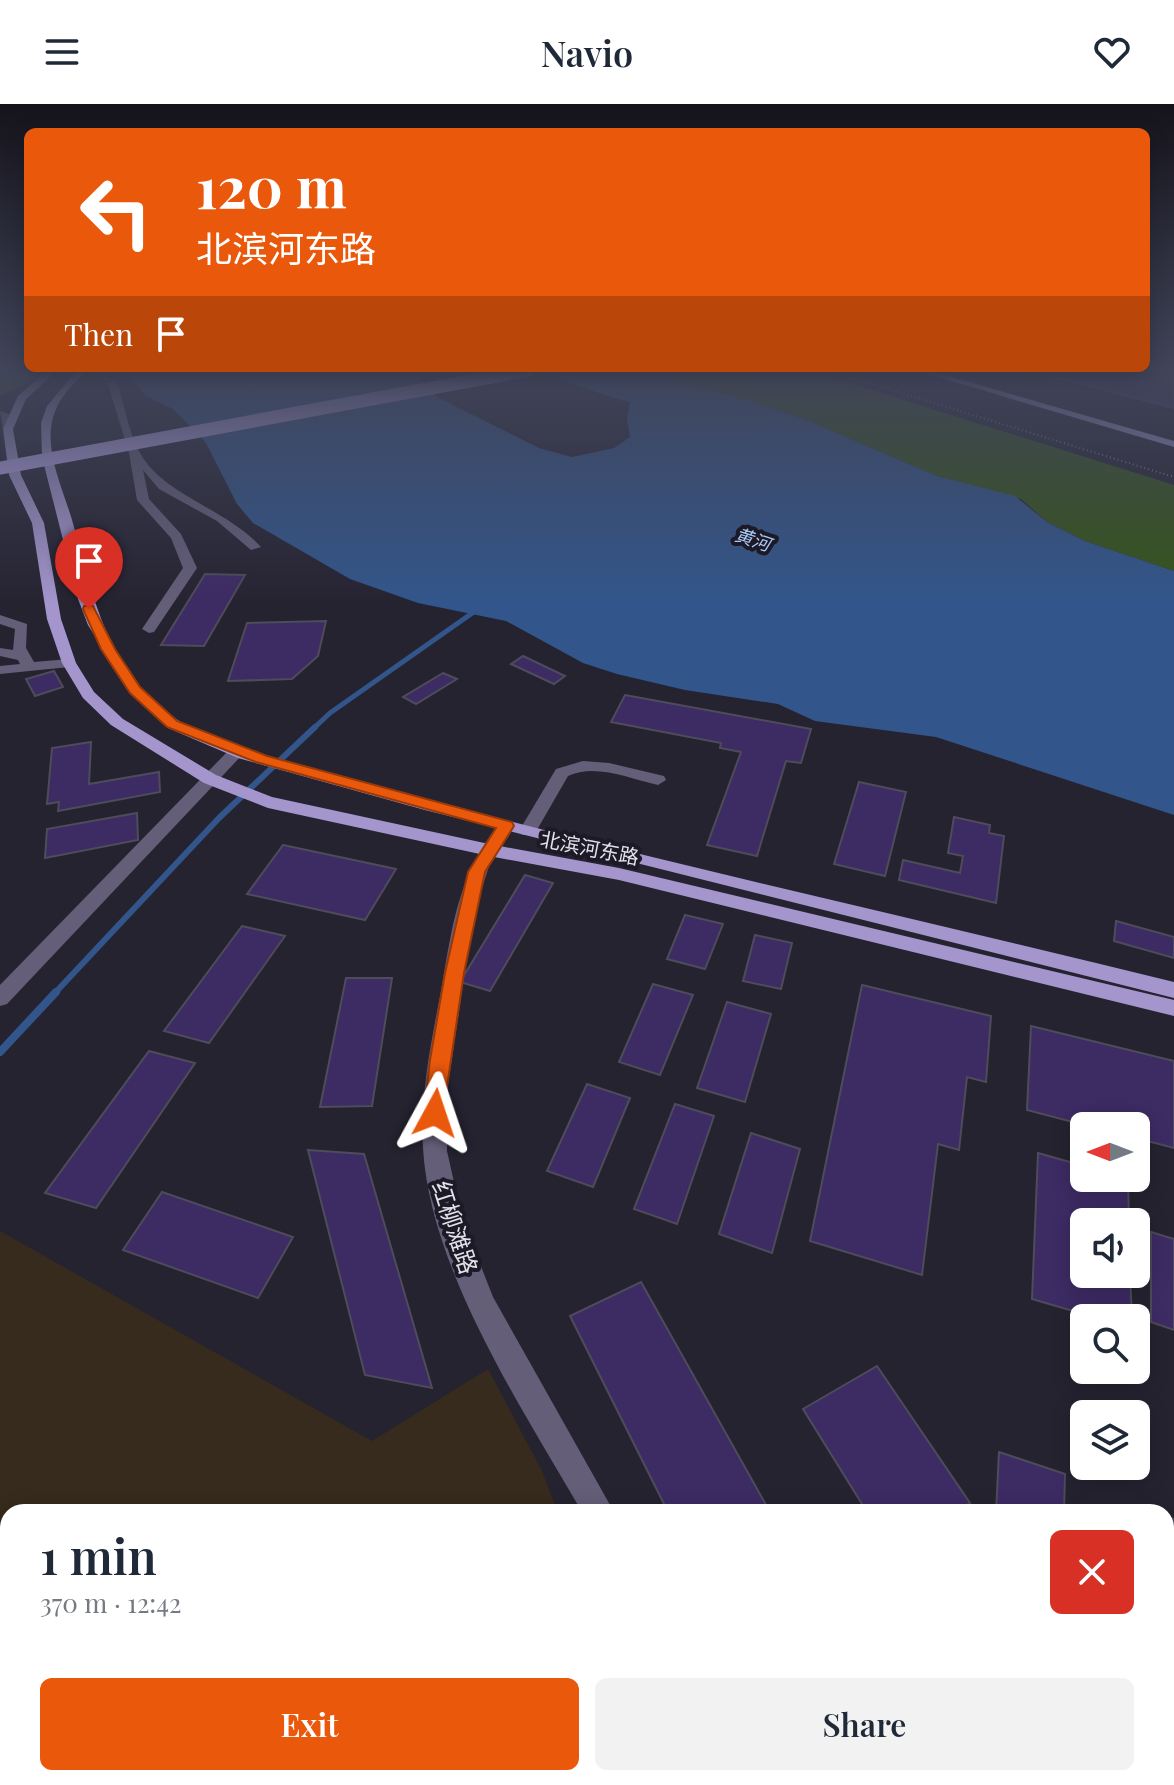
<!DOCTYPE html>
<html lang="en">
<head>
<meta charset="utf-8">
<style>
	:root { --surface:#fff; --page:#f2f2f3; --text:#1f2937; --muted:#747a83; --accent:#ea580c }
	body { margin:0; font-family:"Playfair Display","Noto Sans SC",serif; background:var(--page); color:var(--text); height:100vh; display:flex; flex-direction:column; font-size:30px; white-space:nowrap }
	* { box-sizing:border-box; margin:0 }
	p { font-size:26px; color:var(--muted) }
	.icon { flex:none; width:44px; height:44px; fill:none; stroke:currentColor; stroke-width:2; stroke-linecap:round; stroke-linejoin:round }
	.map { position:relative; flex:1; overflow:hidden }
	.side { position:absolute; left:0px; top:1400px; width:1174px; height:282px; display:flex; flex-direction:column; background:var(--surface); border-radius:24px 24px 0 0; box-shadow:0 4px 20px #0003 }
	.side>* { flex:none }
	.hud { position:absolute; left:24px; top:24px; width:1126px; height:244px; border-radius:12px; box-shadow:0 4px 20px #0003; background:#ea580c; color:#fff; overflow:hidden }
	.needle { width:52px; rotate:270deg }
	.buttons { position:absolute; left:1070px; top:1008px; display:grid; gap:16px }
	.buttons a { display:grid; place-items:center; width:80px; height:80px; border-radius:12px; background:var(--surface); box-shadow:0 4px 20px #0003; font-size:40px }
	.pin { position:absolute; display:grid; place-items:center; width:68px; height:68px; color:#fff; margin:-82px -34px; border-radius:50% 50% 50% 0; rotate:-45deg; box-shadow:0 0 8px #0007 }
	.pin .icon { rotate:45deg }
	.me { position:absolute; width:88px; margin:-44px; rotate:5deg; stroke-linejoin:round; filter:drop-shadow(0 0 6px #0008) }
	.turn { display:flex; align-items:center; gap:28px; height:168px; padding:0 40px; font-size:36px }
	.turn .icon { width:104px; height:104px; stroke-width:2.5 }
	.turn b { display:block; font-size:56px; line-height:68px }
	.then { display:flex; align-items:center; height:76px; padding:0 40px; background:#0003; gap:16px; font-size:30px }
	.round { display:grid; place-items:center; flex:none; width:84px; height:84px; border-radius:12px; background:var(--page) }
	.summary { display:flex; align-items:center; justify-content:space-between; height:136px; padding:0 40px }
	h1 { font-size:48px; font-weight:600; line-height:60px }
	.primary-button { display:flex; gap:16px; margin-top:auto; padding:16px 40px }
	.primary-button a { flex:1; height:92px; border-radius:12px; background:var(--accent); color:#fff; font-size:32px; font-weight:600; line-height:92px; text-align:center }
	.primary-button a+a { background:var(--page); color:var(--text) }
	header { display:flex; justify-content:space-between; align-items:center; height:104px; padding:0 40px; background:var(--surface); font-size:36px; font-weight:600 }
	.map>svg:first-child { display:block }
	.industrial { fill:#362b1c }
	.green { fill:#3d552a }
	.forest { fill:#355518 }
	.water { fill:#32568b }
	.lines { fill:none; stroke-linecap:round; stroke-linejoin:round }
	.stream-far2 { stroke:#32568b; stroke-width:5 }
	.stream-far1 { stroke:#32568b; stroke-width:6 }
	.stream { stroke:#32568b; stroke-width:8 }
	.building { fill:#3d2b64; stroke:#4e4b5a; stroke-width:2 }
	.path { stroke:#817e8a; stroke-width:2; stroke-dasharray:1 3; stroke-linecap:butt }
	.minor { fill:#655e79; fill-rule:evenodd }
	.major { fill:#a496cd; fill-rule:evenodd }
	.highway-bridge { stroke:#beabef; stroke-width:13 }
	.route { fill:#ea580c; stroke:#983908; stroke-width:2 }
	.labels { text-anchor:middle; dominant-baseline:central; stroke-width:8; stroke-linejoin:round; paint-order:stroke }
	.far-water-label { font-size:18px; font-style:italic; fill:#aacbfa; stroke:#1d1a27 }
	.street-label { font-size:20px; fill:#e3e1ea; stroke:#1d1a27 }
	.near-street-label { font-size:24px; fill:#e3e1ea; stroke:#1d1a27 }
</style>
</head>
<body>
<header><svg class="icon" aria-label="menu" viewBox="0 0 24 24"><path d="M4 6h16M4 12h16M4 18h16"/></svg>Navio<svg class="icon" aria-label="heart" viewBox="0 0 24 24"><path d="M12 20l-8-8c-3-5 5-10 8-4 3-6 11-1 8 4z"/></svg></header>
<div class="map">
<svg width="1174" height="1681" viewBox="0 0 1174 1681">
	<rect width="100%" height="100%" fill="#262331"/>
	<path class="industrial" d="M0,1127L372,1337L488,1265L541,1365L558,1408H8V1674H665L668,1681H0Z"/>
	<path class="green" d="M0,266H56L0,291Z"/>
	<path class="forest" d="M651,266H808L1174,381V467L1085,437L1047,418L1021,395L937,372L804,315L681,278Z"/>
	<path class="water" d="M144,266H412L437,293L539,344L572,353L614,344L630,333L627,315L630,298C613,294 556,276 547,266H651L681,278L750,297L804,315L937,372L1015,392L1047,418L1085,437L1174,467V711L936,633L815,617L778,600L685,586L617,570L583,559L506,517L418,499L350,475L253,419L237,400L206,339L197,329L173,305L146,292L133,277L127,275Z"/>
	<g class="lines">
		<path class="stream-far2" d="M313,625L330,609L478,505"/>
		<path class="stream-far1" d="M54,890L219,714L315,623"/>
		<path class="stream" d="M0,948L56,888"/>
	</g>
	<g class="building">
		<path d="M1032,266H1174V304L1031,267Z"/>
		<path d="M205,470L245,471L204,542L161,541Z"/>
		<path d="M326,517L318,552L292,575L228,577L247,519Z"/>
		<path d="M523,552L565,572L554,580L511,560Z"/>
		<path d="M54,567L63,583L35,592L26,575Z"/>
		<path d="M443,569L457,575L416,600L403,593Z"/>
		<path d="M625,591L811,625L801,659L786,657L757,752L707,741L741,648L720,644L721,639L611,618Z"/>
		<path d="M91,638L89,680L159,668L160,688L58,707L59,698L47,700L52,644Z"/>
		<path d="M859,678L906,688L885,772L834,760Z"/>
		<path d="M137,709L138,736L45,754L47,725Z"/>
		<path d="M954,713L990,721L989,729L1004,732L996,799L899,776L903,756L960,769L963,752L948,749Z"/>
		<path d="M283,741L396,765L365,816L247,790Z"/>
		<path d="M525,771L553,779L490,887L460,878Z"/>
		<path d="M685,811L723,820L705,865L667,855Z"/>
		<path d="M1116,817L1174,833V854L1114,837Z"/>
		<path d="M242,822L285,832L209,939L164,927Z"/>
		<path d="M755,831L792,839L781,885L743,877Z"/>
		<path d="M346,874H392L372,1002L320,1003Z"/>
		<path d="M653,880L693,891L660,971L619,958Z"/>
		<path d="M862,881L991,912L986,978L967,973L959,1046L938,1040L922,1171L810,1137Z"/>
		<path d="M727,898L771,910L745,998L697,984Z"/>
		<path d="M1031,922L1174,957V1044L1136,1034V1022H1088L1027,1006Z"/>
		<path d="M149,947L195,959L96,1104L45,1089Z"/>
		<path d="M587,980L630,994L593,1083L547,1067Z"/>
		<path d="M675,1000L714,1012L677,1120L634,1105Z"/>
		<path d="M751,1029L800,1045L772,1149L719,1130Z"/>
		<path d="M308,1046L364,1050L432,1284L365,1271Z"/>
		<path d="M1038,1049L1084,1062V1074H1128L1129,1118H1084V1170H1130L1132,1214H1097L1032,1195Z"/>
		<path d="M162,1088L293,1133L258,1194L123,1146Z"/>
		<path d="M1151,1128L1174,1135V1226L1151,1218Z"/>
		<path d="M641,1178L770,1408H668L570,1212Z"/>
		<path d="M877,1262L970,1399L956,1408H867L803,1305Z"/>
		<path d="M999,1348L1065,1370L1064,1408H996Z"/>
		<path d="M1166,1412L1174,1415V1681H1165Z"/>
		<path d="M39,1674H343L339,1681H34Z"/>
		<path d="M408,1674H520L517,1681H405Z"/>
		<path d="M799,1674H878L882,1681H803Z"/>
		<path d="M979,1674H1058V1681H978Z"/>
	</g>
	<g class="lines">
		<path class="path" d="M827,266L1174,373"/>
		<g class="minor">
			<path d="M113,277L118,280C124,301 128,325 138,345C159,390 226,404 261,443L251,446L217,417L159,385L143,366L149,395L181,430L197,464L154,528L149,529L142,525L183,464L171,434L137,396L129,349L108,280Z"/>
			<path d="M0,307L9,310L12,327L3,325Z"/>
			<path d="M0,511L27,520L26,544L34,558L69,555L76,559L69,563L0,570V562L20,560L18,556L0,552V544L13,546L15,525L0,520Z"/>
			<path d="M237,642L245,647L243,650L7,900L0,902V881L231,644Z"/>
			<path d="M583,657L609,659L664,672L666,676L658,681C630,675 596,659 568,672L534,731H522L519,727L556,665Z"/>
			<path d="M506,716L515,722L489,762L473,813L448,981L447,1047L462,1114L493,1193L614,1408H582C522,1304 430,1166 423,1044C420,991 431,939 441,887C453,819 457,775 500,718Z"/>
			<path d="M725,1674H761L764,1681H728Z"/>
		</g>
		<g class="major">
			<path d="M48,266H58L26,295L13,325L21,371L44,419L61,515L76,559L94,588L123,615L216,671L272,693L489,740L619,764L1174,896V912L619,776L489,752L268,704L204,679L111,621L83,594L62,559L47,515L32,419L9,371L3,325L18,292Z"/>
			<path d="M77,266H87C77,277 66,286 59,299C37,338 64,384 74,423C94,493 104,556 164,606C213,647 336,671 400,688C656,758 916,814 1174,878V894L425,706L238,654L168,624L130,589L88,521L78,495L42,353L41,319L47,302Z"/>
			<path d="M914,266H928L1174,337V343Z"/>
		</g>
		<path class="highway-bridge" d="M0,364L529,266"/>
	</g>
	<linearGradient id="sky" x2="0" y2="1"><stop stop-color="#15131b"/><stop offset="0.53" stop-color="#41455a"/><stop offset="1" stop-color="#41455a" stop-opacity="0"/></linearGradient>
	<rect width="1174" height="501" fill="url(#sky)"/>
	<path class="route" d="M84,502H93L115,545L140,583L177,617L267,652L512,718L514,722L485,768L464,869L442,1016L435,1018L428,1016L424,1009L430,956L445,869L468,768L496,724L256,658L167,623L130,589L101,545L83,505Z"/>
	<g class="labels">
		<g class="far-water-label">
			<text transform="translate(753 435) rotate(18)">黄河</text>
		</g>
		<g class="street-label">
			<text transform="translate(590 743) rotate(11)">北滨河东路</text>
		</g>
		<g class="near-street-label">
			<text transform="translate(456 1123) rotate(72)">红柳滩路</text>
		</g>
	</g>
</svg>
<div class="buttons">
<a><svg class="needle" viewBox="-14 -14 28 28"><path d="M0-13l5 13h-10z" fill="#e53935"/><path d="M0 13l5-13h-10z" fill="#747a83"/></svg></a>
<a><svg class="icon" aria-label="sound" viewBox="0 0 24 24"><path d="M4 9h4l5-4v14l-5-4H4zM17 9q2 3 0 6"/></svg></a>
<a><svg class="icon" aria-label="search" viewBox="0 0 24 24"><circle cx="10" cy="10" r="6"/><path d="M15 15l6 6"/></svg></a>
<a><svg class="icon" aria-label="layers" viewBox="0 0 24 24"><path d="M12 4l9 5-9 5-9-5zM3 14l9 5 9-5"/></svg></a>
</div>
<div class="pin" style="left:89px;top:505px;background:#d93025"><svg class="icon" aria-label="arrive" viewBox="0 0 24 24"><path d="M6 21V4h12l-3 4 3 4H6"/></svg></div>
<svg class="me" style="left:435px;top:1009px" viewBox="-20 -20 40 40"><path d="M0-17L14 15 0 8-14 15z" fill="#ea580c" stroke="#fff" stroke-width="4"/></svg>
<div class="hud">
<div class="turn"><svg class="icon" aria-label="left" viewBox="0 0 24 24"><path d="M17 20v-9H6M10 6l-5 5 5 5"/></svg><div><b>120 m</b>北滨河东路</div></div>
<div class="then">Then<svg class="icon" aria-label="arrive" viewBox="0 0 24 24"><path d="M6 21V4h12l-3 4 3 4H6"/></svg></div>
</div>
<section class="side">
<div class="summary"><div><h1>1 min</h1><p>370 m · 12:42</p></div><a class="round" style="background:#d93025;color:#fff"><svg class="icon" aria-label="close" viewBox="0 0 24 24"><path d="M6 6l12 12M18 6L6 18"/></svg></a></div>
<div class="primary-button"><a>Exit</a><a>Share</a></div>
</section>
</div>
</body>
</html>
